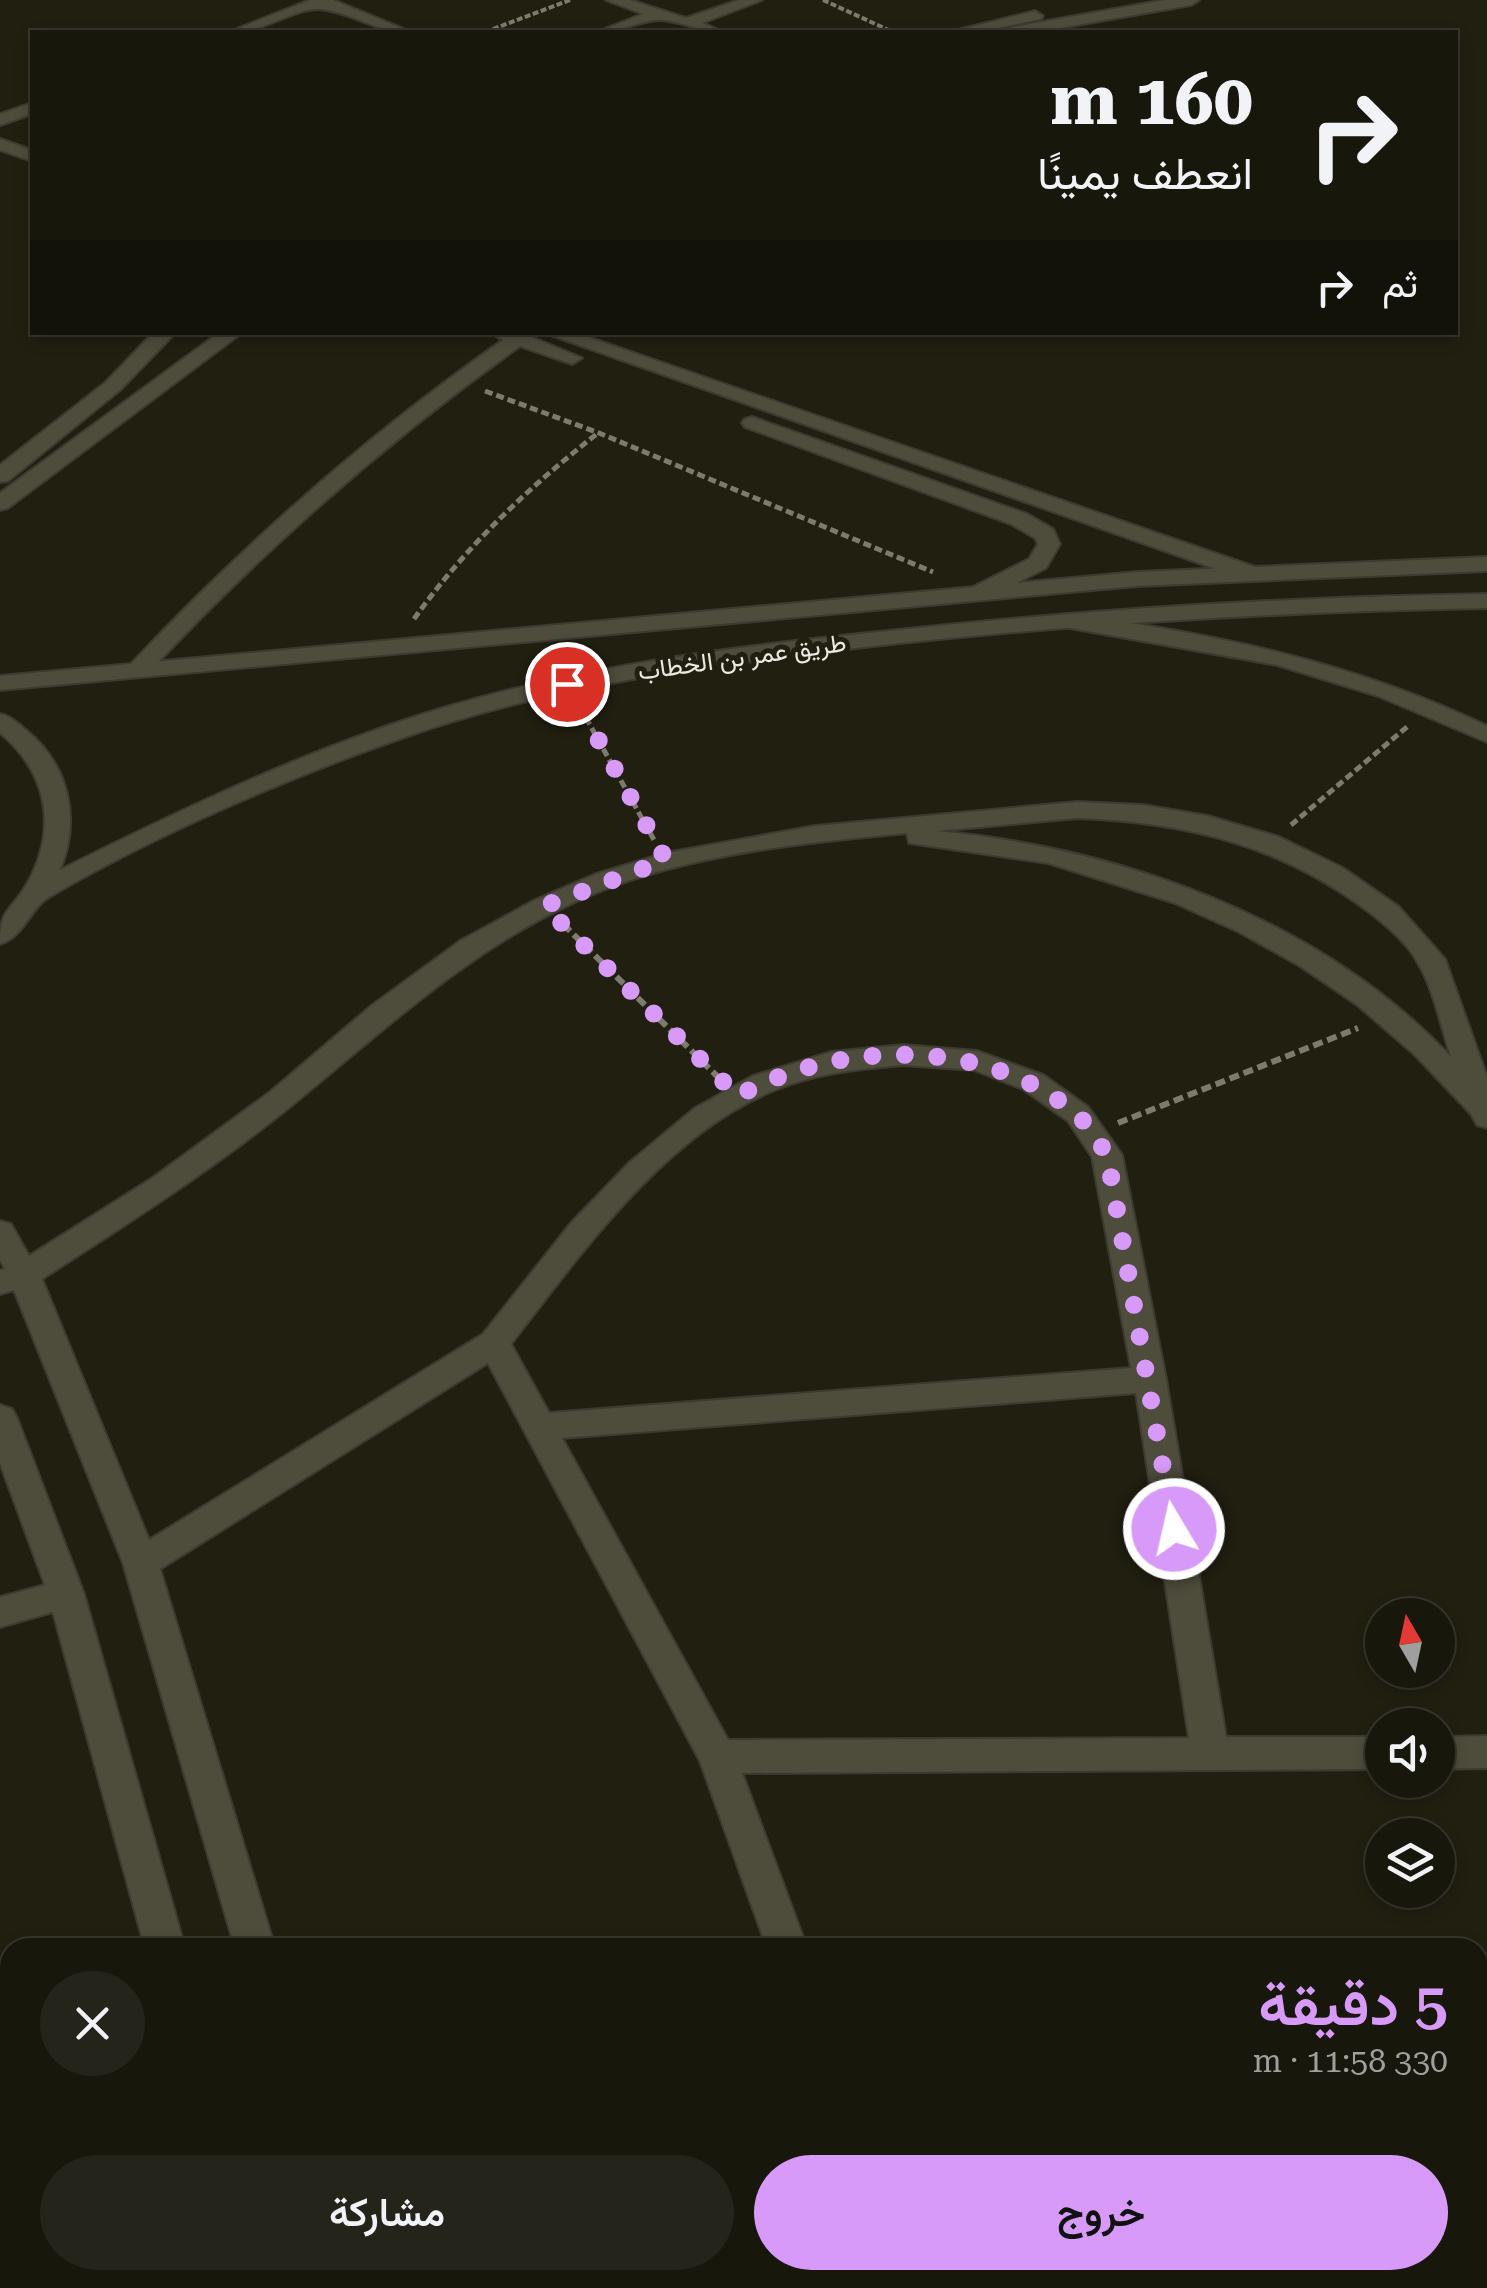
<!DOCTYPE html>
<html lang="ar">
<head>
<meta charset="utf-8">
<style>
	:root { --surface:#18170c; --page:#25241a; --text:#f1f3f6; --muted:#9f9f9d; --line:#36362d; --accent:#d89af8 }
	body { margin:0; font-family:"Roboto Serif",Vazirmatn,serif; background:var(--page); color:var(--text); direction:rtl; height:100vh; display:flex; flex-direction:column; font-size:38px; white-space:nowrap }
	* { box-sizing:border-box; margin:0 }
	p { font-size:32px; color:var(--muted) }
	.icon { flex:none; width:55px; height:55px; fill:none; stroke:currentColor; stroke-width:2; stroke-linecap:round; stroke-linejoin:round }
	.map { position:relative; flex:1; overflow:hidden; direction:ltr }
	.side { position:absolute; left:0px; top:1938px; width:1488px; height:352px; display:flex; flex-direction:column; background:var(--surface); border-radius:30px 30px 0 0; box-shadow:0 5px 15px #0003,0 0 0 2px var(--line); direction:rtl }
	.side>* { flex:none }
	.guide { position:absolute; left:30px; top:30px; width:1428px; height:305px; border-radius:0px; box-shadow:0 5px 15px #0003,0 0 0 2px var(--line); direction:rtl; background:#18170c; color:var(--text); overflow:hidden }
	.needle { width:65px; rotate:351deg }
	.tools { position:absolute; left:1365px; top:1598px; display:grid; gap:20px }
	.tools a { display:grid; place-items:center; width:90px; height:90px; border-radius:50%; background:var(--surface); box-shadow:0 5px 15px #0003,0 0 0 2px var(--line); font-size:50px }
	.pin { position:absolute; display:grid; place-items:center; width:85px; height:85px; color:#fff; margin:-42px; border:5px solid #fff; border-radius:50%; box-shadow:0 2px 10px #0007 }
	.me { position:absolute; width:110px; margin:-55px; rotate:351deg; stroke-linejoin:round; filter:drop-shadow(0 0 8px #0008) }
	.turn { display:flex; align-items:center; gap:35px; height:210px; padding:0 40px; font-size:45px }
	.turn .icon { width:130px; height:130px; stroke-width:2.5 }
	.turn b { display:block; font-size:70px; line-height:85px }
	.then { display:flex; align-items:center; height:95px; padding:0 40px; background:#0003; gap:20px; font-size:38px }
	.round { display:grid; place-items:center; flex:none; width:105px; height:105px; border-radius:52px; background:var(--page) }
	.overview { display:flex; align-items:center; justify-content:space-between; height:170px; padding:0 40px }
	h1 { font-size:60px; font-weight:600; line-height:75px; color:var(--accent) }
	.primary-button { display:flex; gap:20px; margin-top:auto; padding:20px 40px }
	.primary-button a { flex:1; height:115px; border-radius:60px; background:var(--accent); color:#111; font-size:40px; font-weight:600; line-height:115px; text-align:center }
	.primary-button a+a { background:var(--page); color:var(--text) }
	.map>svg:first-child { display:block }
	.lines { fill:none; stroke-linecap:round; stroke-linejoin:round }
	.street-casing { stroke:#3c3a31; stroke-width:4 }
	.secondary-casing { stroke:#3c3a31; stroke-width:4 }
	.path-far2 { stroke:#7c7b6e; stroke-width:4; stroke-dasharray:6 2.5; stroke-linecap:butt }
	.path-far1 { stroke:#7c7b6e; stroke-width:5; stroke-dasharray:8 4; stroke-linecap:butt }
	.path { stroke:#7c7b6e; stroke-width:6; stroke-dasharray:10 5; stroke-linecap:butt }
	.street { fill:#4e4d3c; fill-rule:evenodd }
	.secondary { fill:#4e4d3c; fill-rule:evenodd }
	.route { stroke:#d89af8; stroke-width:18; stroke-dasharray:0 32.4 }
	.labels { text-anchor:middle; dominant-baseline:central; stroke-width:10; stroke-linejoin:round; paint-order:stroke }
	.street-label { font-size:25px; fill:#ebeae0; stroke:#201f10 }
</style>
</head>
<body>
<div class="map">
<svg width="1487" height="2288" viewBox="0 0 1487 2288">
	<rect width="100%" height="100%" fill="#201f10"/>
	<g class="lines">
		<g class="street-casing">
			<g id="street">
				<path d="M310,0H333L411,32C378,34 352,12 320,9C296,7 262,34 229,32Z"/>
				<path d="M606,0H630L686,18L739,0H762L702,23L724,32C699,32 682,21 660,20C646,19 620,32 597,32L643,14Z"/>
				<path d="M1165,0H1199L1191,5L1037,32H1005L1013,27Z"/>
				<path d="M1035,11L1043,16L1041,19L978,32H950Z"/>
				<path d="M32,103V114L0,125V114Z"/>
				<path d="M0,139L32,150V161L0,150Z"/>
				<path d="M154,332H176L120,390L8,481L0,482V465L106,382Z"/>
				<path d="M220,332H243L8,508L0,510V493Z"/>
				<path d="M489,332H519L582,358L572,364L520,346C383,444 260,553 145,676H129L125,671L129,666C243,545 366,436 503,340Z"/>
				<path d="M542,332H573L1255,567L1258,572L1247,579L1239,577Z"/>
				<path d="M752,417L1027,514L1053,529L1060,544L1046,568L989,597H973L970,592L973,587L1029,559L1038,544L1035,538L1011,524L745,427L742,423L745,419Z"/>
				<path d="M1067,614C1212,633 1354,662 1487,726V742L1378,696L1277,665L1059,626L1055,621Z"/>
				<path d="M1077,802L1143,805L1208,816L1279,837L1343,868L1399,907L1445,959L1487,1077V1128L1477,1125L1471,1114L1414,1054L1356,1004L1300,966L1239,932L1175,903L1048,863L909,843L907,833C810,842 709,852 616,885C489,931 394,1022 291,1106C212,1170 127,1224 42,1279L149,1540L483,1334L571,1223L630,1162L695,1108L753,1076L831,1052L903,1045L977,1051L1043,1075L1088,1107L1122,1155L1166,1379L1226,1737H1382V1769L742,1773L807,1948H767L700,1761L488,1363L160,1569L275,1948H235L123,1563L14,1290L0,1294V1270L5,1269L0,1260V1221L11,1224L29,1256L151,1179L270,1092L371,1006L460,941L535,900L596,874L666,853L815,826ZM1077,818C1181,822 1273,843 1358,904C1379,919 1406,940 1418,963C1434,990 1441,1027 1451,1057C1321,919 1121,848 936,831ZM903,1065L974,1070L1023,1089L1068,1121L1092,1157L1131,1368L549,1413L511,1344C581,1254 665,1134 775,1090C816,1073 859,1069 903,1065ZM1136,1393L1189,1738L728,1740L562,1438Z"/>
				<path d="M0,1405L12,1409L17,1418L84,1594L185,1948H145L53,1612L0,1627V1597L45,1585L0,1463Z"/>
				<path d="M1487,1736V1768L1438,1769V1737Z"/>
				<path d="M1487,2168V2212L1478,2215V2172Z"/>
				<path d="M235,2280H279L282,2288H238Z"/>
				<path d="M333,2280H377L379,2288H335Z"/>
				<path d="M547,2280H620L617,2288H544Z"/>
			</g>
		</g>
		<g class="secondary-casing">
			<g id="secondary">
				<path d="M1487,557V571L1137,586L0,690V676L1137,572Z"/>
				<path d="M1487,594V608C1276,612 1066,624 856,648C704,666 550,686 405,737C287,778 157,834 49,897C30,908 24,937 0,944C0,905 12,912 28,882C58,827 47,772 0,733V714C11,716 17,723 26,730C69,765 81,819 60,870C184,808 310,748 443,708C591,664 745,645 898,630C1094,609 1290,597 1487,594Z"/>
			</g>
		</g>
		<g class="path-far2">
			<path d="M823,0L893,32"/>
			<path d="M485,32L570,0"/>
		</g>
		<g class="path-far1">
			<path d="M485,391L599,433L933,572"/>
			<path d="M414,619C466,546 528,488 598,433"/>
			<path d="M580,707L654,840"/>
			<path d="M1291,825L1408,726"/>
		</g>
		<g class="path">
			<path d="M563,924L718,1077"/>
			<path d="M1118,1123L1358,1028"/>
		</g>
		<use href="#street" class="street"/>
		<use href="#secondary" class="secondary"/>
	</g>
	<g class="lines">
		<path class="route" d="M567,684L666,860L544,906L738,1096C838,1040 984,1037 1074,1112C1087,1122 1097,1141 1107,1154L1174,1529"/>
	</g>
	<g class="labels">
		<g class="street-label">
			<text transform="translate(742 657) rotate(-8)">طريق عمر بن الخطاب</text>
		</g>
	</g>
</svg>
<div class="tools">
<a><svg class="needle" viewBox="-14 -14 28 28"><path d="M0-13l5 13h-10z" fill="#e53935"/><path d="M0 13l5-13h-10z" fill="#9f9f9d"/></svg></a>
<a><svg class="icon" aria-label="sound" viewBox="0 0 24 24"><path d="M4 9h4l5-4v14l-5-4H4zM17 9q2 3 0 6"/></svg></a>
<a><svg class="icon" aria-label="layers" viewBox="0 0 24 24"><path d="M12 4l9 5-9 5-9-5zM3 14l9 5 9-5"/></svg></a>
</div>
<div class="pin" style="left:567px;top:684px;background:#d93025"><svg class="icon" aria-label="arrive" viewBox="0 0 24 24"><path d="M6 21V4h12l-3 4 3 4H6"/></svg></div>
<svg class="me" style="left:1174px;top:1529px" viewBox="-20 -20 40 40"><circle r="17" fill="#d89af8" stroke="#fff" stroke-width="3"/><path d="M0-11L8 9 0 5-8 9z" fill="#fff"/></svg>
<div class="guide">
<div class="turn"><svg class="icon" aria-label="right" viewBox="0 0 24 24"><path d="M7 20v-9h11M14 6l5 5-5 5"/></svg><div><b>160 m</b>انعطف يمينًا</div></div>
<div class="then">ثم<svg class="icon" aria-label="right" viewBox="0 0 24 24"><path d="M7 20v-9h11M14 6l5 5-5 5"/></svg></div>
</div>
<section class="side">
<div class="overview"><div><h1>5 دقيقة</h1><p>330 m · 11:58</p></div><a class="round"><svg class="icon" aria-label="close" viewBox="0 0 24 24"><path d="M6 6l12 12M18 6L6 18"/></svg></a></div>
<div class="primary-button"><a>خروج</a><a>مشاركة</a></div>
</section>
</div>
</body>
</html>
